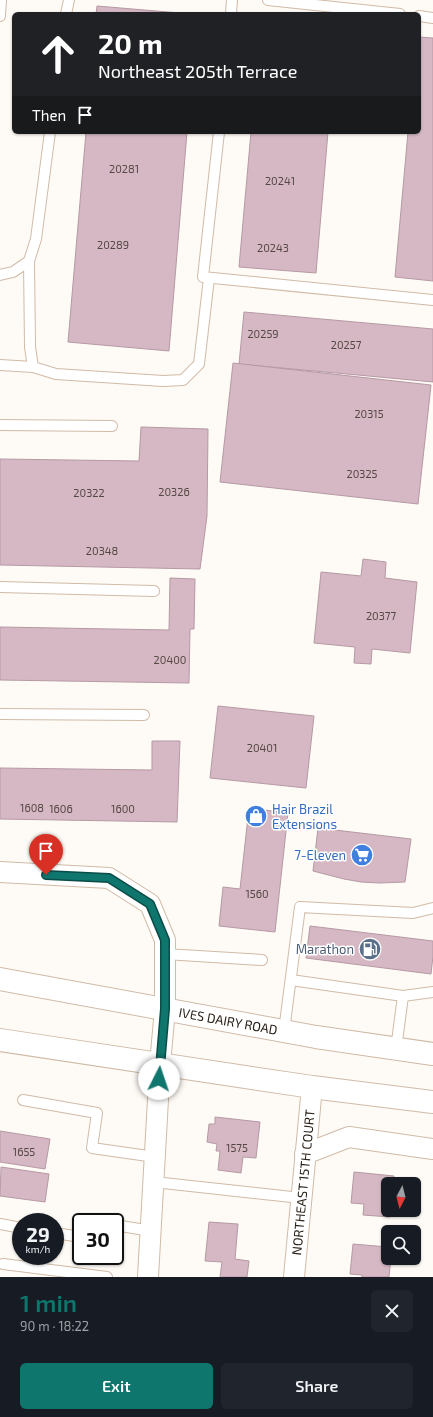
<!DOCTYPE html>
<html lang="en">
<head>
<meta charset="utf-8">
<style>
	:root { --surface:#171b24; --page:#20242c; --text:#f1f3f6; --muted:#9ea1a6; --accent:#0f766e }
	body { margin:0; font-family:"Exo 2",sans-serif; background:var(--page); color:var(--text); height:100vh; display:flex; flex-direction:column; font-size:15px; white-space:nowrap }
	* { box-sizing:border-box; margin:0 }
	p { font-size:13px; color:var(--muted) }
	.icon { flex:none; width:22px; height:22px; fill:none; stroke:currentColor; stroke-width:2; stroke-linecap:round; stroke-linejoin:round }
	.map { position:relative; height:1277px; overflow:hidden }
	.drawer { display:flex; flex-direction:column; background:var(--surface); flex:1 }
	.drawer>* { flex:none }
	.top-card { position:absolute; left:12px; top:12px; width:409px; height:122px; border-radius:6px; box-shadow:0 1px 3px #0004; background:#202124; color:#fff; overflow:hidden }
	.needle { width:26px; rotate:187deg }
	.fabs { position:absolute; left:381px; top:1177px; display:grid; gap:8px }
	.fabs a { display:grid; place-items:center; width:40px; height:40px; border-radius:6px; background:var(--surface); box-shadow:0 1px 3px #0004; font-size:20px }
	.speed { position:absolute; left:12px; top:1213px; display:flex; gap:8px; font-size:20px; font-weight:700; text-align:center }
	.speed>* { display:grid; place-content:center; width:52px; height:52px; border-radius:50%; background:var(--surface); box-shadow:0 1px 3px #0004; line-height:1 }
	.speed small { font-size:10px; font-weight:400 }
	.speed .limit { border:2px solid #111; border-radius:6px; background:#fff; color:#111 }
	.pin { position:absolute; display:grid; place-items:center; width:34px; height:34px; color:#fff; margin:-41px -17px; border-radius:50% 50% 50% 0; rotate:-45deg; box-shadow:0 0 4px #0007 }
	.pin .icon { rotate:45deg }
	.me { position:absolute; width:44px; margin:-22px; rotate:4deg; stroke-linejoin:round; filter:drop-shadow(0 0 3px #0008) }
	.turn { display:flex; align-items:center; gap:14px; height:84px; padding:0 20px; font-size:18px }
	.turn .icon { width:52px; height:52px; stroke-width:2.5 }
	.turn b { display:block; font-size:28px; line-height:34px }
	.then { display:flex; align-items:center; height:38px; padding:0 20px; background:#0003; gap:8px; font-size:15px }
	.round { display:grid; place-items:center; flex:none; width:42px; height:42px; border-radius:6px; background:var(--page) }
	.overview { display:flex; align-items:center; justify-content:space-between; height:68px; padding:0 20px }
	h1 { font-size:24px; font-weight:600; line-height:30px; color:var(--accent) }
	.button { display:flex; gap:8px; margin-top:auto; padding:8px 20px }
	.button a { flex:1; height:46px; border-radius:6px; background:var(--accent); color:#fff; font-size:16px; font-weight:600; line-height:46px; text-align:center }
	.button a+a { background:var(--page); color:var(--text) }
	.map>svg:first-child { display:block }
	.building { fill:#d5b8c3; stroke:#b599a4 }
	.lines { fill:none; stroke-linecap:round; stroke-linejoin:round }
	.lane-casing { stroke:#d0bba7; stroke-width:12 }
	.street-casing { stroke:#d0bba7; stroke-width:22 }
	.primary-casing { stroke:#d0bba7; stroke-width:24 }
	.lane { stroke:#fff; stroke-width:10 }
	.street { stroke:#fff; stroke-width:20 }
	.primary { stroke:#fff; stroke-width:22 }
	.route-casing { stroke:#0a4d48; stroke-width:10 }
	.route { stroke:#0f766e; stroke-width:7 }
	.labels { text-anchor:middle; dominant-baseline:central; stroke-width:3; stroke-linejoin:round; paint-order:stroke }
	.number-label { font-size:11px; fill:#544744 }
	.shop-label { font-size:13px; fill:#366cbe; stroke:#fff; text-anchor:start }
	.service-label { font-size:13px; fill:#4e5e75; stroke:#fff; text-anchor:end }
	.street-label { font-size:13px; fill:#292119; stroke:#fff }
</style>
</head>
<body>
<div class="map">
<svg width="433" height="1277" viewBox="0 0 433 1277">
	<rect width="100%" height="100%" fill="#fefaf5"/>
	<g class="building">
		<path d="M97,6L192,14H96Z"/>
		<path d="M419,37L433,38V281L395,277L408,132H419Z"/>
		<path d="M86,132H187L169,351L68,342Z"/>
		<path d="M251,132H328L316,273L239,267Z"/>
		<path d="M244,312L433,329V382L239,364Z"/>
		<path d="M233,363L431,385L418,504L220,482Z"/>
		<path d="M141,427L208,429L207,516L200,569L0,565V459L139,461Z"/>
		<path d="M363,559L386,562L385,578L417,582L410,653L372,649L371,664L354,663L355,647L314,643L321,572L361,576Z"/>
		<path d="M170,578L195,579L194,629H190L189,683L0,680V627L169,630Z"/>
		<path d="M218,706L314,716L306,788L210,778Z"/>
		<path d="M152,741H180L177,822L0,819V768L152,770Z"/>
		<path d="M249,808L288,813L275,932L219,926L223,887L240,889Z"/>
		<path d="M318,828L411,839L405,882L379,883L361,882L344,879L313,871Z"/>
		<path d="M310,926L433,941V956L431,974L306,958Z"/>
		<path d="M215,1117L260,1122L256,1158L243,1157L241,1173L218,1170L220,1151H216L217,1144L207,1142L209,1124H215Z"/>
		<path d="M0,1131L50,1139L45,1169L0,1162Z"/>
		<path d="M1,1167L49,1174L45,1202L0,1196Z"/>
		<path d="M354,1172L394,1176L393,1184H388V1210H390V1217L363,1215L364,1204L351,1203Z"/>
		<path d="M209,1222L238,1224L235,1259L249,1261L247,1277H220L222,1262L205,1261Z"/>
		<path d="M353,1244L388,1247V1258H391L389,1277H362V1275L350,1274Z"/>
	</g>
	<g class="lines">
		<g class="lane-casing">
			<g id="lane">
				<path d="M268,0L400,14"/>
				<path d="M66,14L69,0"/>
				<path d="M231,14L232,0"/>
				<path d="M0,16L1,0"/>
				<path d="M419,16L433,18"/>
				<path d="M219,132L203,277L433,300"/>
				<path d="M29,261L30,347L33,367L56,374L163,381L183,380L199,364L209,278"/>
				<path d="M0,275L13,272L29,261L36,239L50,132"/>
				<path d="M0,365L33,367"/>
				<path d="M0,425L112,426"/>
				<path d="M0,587L154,591"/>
				<path d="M0,714L144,715"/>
				<path d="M165,954L262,960"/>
				<path d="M291,980L403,996L433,992"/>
				<path d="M284,1031L300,907L413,913L433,908"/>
				<path d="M396,1049L403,996"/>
				<path d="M23,1100L97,1113L92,1148L155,1157"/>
				<path d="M154,1182L301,1198"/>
				<path d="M84,1222V1220L94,1222"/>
				<path d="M0,1224L21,1228"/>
				<path d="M115,1225L151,1231"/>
				<path d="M55,1233L81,1237"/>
				<path d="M3,1264L107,1277"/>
			</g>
		</g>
		<g class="street-casing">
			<g id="street">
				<path d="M0,872L109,878L150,904L165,940V1009L160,1064L148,1277"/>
				<path d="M305,1154L349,1137L433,1149"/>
				<path id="s1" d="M294,1277L312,1087"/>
			</g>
		</g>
		<g class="primary-casing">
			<g id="primary">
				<path id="s2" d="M0,979L316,1037L433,1054"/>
				<path d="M0,1040L312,1087L433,1102"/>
			</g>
		</g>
		<use href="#lane" class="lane"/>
		<use href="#street" class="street"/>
		<use href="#primary" class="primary"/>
	</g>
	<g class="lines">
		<g class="route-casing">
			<path id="route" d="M46,875L109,878L150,904L165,940V1009L159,1079"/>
		</g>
		<use href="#route" class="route"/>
	</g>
	<defs>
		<g id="shop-disc" transform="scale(1.15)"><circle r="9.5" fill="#3f7fe0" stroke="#fff"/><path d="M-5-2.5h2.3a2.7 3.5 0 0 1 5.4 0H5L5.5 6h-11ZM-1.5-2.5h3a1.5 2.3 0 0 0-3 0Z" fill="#fff"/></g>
		<g id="supermarket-disc" transform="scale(1.15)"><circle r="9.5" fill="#3f7fe0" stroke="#fff"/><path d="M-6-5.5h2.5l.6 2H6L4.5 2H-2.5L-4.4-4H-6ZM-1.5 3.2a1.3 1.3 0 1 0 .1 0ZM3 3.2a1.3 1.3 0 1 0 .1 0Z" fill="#fff"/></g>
		<g id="fuel-disc" transform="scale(1.15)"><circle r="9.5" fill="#5c6f8a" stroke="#fff"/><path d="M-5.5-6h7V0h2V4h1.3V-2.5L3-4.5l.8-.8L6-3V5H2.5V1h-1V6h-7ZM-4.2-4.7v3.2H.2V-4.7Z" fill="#fff"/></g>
	</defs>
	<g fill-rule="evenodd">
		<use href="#shop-disc" x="256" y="816"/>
		<use href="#supermarket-disc" x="362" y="855"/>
		<use href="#fuel-disc" x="370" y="949"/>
	</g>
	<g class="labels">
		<g class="number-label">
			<text x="124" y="168">20281</text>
			<text x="280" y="180">20241</text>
			<text x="113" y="244">20289</text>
			<text x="273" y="247">20243</text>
			<text x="263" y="333">20259</text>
			<text x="346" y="344">20257</text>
			<text x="369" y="413">20315</text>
			<text x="362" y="473">20325</text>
			<text x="174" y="491">20326</text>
			<text x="89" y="492">20322</text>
			<text x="102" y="550">20348</text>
			<text x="381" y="615">20377</text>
			<text x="170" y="659">20400</text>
			<text x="262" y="747">20401</text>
			<text x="32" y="807">1608</text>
			<text x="61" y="808">1606</text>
			<text x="123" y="808">1600</text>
			<text x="257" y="893">1560</text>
			<text x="237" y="1147">1575</text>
			<text x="24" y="1151">1655</text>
		</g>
		<g class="shop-label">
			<text x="272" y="809">Hair Brazil<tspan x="272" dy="15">Extensions</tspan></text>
			<text x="346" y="855" text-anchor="end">7-Eleven</text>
		</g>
		<g class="service-label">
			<text x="354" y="949">Marathon</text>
		</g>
		<g class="street-label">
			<text stroke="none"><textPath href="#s2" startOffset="232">IVES DAIRY ROAD</textPath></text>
			<text stroke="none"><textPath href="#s1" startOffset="95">NORTHEAST 15TH COURT</textPath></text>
		</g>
	</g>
</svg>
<div class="fabs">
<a><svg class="needle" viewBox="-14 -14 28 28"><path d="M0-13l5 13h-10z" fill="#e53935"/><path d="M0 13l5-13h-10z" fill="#9ea1a6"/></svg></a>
<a><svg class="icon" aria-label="search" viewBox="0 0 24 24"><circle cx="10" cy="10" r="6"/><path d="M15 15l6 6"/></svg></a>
</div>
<div class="speed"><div>29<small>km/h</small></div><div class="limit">30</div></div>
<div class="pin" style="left:46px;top:875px;background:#d93025"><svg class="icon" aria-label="arrive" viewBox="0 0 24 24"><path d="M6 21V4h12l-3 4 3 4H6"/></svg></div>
<svg class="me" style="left:159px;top:1079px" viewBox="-20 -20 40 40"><circle r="19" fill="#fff"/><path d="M0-13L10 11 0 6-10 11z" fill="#0f766e"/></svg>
<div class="top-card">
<div class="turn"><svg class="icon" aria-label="ahead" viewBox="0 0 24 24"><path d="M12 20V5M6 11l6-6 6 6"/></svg><div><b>20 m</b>Northeast 205th Terrace</div></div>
<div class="then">Then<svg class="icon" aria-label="arrive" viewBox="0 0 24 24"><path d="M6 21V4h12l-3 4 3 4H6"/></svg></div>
</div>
</div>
<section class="drawer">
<div class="overview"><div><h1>1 min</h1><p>90 m · 18:22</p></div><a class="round"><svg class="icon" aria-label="close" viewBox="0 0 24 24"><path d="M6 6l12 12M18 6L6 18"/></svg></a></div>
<div class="button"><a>Exit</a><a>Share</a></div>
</section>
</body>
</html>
